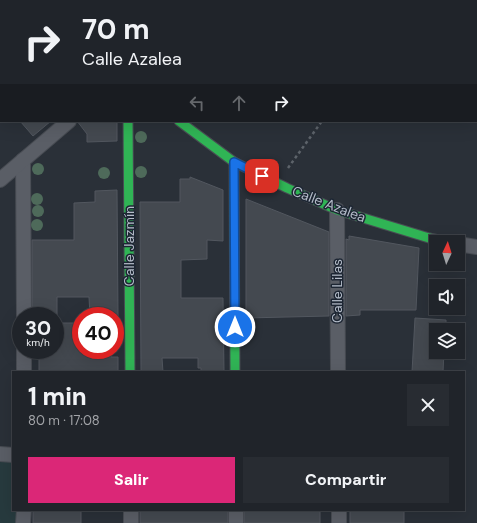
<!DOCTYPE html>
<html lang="es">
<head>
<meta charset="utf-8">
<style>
	:root { --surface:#20242a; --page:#282c32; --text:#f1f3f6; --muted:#a2a4a8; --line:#3d4147; --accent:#db2777 }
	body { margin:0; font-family:"DM Sans",sans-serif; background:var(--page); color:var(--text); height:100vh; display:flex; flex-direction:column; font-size:15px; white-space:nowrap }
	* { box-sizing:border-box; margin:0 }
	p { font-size:13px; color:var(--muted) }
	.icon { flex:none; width:22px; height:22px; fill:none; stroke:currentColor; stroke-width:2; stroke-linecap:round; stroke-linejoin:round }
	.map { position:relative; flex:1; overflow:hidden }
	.details { position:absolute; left:12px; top:371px; width:453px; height:140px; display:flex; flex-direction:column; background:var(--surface); border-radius:0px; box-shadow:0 4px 16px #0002,0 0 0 1px var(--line) }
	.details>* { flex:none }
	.banner { position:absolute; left:0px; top:0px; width:477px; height:122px; box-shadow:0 4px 16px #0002,0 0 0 1px var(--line); background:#20242a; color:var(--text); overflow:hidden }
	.needle { width:26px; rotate:4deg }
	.buttons { position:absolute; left:429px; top:235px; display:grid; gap:8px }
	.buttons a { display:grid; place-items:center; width:36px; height:36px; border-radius:0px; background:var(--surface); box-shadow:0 4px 16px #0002,0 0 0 1px var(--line); font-size:20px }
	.speed { position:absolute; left:12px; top:307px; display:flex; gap:8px; font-size:20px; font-weight:700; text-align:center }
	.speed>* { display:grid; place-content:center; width:52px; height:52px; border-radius:50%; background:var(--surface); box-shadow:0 4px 16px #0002,0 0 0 1px var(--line); line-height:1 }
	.speed small { font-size:10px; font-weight:400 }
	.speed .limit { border:6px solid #d22; background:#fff; color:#111 }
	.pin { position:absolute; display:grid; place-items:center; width:34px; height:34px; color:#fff; margin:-17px; border-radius:8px; box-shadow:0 2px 6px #0006 }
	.me { position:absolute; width:44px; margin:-22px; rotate:0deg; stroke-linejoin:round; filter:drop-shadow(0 0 3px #0008) }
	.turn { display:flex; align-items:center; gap:14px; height:84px; padding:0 16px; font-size:18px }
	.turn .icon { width:52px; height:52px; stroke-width:2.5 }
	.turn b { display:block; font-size:28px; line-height:34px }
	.lanes { display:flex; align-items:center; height:38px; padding:0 16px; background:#0003; justify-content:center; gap:20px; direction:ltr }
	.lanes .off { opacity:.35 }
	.round { display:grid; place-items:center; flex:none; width:42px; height:42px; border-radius:0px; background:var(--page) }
	.head { display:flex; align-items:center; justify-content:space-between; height:68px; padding:0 16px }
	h1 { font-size:24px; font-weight:800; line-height:30px }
	.button { display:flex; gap:8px; margin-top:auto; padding:8px 16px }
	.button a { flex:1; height:46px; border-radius:0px; background:var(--accent); color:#fff; font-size:16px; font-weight:800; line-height:46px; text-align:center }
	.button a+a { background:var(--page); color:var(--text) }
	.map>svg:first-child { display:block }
	.green { fill:#273a3e }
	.building { fill:#444950; stroke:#52575f }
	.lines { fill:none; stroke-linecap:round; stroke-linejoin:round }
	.street-casing { stroke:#484c53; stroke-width:16 }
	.fast-casing { stroke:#484c53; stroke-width:11 }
	.path { stroke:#5d636a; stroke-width:2.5; stroke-dasharray:3 3; stroke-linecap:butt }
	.street { stroke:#5a5e66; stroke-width:14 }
	.fast { stroke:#30b455; stroke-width:9 }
	.tree { fill:#4e6a5a }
	.route-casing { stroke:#114b97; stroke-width:10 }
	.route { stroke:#1a73e8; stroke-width:7 }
	.labels { text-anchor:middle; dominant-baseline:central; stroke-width:3; stroke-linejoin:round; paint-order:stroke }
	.street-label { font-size:14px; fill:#b4bcc9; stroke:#1d2633 }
</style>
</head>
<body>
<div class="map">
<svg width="477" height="523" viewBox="0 0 477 523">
	<rect width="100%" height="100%" fill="#2a3038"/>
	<path class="green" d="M0,454L13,455V510H24L23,523H0Z"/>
	<g class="building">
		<path d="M20,121H51L33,136Z"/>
		<path d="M77,121H117V141L87,142V134Z"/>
		<path d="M190,177L223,190V241L207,240V259L181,260V298H223L224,372H201V368H198V358H162L163,372H141L140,202H180V179H190Z"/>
		<path d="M117,190L118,316H90L89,297H57V316H32V240H74V203L95,202V191Z"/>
		<path d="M246,199L329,232V316L246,318Z"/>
		<path d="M349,236L419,248L416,310H360V315L346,316V239L349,240Z"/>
		<path d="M415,318L446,320V330H436V352H444L443,372H412Z"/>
		<path d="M55,323H81V350H111V357H118V372H39V350H55Z"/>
		<rect x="33" y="510" width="48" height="13"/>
		<rect x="140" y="510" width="88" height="13"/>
		<rect x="244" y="510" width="76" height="13"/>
		<rect x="350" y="510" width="54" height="13"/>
	</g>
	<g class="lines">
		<g class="street-casing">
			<g id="street">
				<path d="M41,0L42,1"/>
				<path d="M0,45L1,44"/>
				<path d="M23,160L24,316"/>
				<path d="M0,180L69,121"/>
				<path d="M337,210L338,372"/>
				<path d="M458,244L477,247"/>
				<path d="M24,350V372"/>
				<path d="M0,454L13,455"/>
				<path d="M236,510V523"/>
				<path d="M339,510V523"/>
				<path d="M23,523L24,510"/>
				<path d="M131,523V510"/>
			</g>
		</g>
		<g class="fast-casing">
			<g id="fast">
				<path d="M128,121L130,372"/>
				<path d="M179,121L234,162L287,188L337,210L429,238L449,242"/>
				<path d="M234,162L235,372"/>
			</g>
		</g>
		<g class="path">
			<path d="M386,1L387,0"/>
			<path d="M476,17H477"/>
			<path d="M288,168L322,121"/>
		</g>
		<use href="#street" class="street"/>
		<use href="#fast" class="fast"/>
	</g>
	<g class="tree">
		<circle cx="141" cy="137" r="6"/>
		<circle cx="38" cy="169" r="6"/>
		<circle cx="141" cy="172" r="6"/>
		<circle cx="104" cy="173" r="6"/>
		<circle cx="37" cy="199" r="6"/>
		<circle cx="38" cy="211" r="6"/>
		<circle cx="37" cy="225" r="6"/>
	</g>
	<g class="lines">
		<g class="route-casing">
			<path id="route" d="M235,327L234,162L262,176"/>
		</g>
		<use href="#route" class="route"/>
	</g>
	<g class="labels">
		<g class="street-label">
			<text transform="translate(329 204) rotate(21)">Calle Azalea</text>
			<text transform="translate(129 246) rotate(-90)">Calle Jazmín</text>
			<text transform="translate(337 291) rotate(-90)">Calle Lilas</text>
		</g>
	</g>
</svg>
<div class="buttons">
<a><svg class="needle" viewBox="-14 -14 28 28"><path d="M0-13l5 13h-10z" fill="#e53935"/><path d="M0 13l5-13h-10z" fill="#a2a4a8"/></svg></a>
<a><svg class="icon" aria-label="sound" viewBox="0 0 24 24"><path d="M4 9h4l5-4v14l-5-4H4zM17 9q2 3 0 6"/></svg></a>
<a><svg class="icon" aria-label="layers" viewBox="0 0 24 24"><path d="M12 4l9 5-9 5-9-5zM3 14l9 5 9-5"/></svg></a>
</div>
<div class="speed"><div>30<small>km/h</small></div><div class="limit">40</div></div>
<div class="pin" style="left:262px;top:176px;background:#d93025"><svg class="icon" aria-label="arrive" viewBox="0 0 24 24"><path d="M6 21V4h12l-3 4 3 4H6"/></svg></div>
<svg class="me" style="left:235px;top:327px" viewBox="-20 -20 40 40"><circle r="17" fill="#1a73e8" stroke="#fff" stroke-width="3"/><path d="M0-11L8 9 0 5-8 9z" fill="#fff"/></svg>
<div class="banner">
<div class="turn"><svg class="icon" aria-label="right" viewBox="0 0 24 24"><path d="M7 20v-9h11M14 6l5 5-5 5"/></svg><div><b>70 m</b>Calle Azalea</div></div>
<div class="lanes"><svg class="icon off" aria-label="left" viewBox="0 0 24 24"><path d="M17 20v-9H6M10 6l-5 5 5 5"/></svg><svg class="icon off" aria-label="ahead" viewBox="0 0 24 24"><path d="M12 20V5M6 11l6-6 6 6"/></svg><svg class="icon" aria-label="right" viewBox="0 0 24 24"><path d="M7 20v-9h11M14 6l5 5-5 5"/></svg></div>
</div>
<section class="details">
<div class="head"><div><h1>1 min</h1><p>80 m · 17:08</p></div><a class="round"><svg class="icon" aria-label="close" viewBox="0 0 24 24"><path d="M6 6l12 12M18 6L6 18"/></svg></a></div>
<div class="button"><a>Salir</a><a>Compartir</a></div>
</section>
</div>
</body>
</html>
